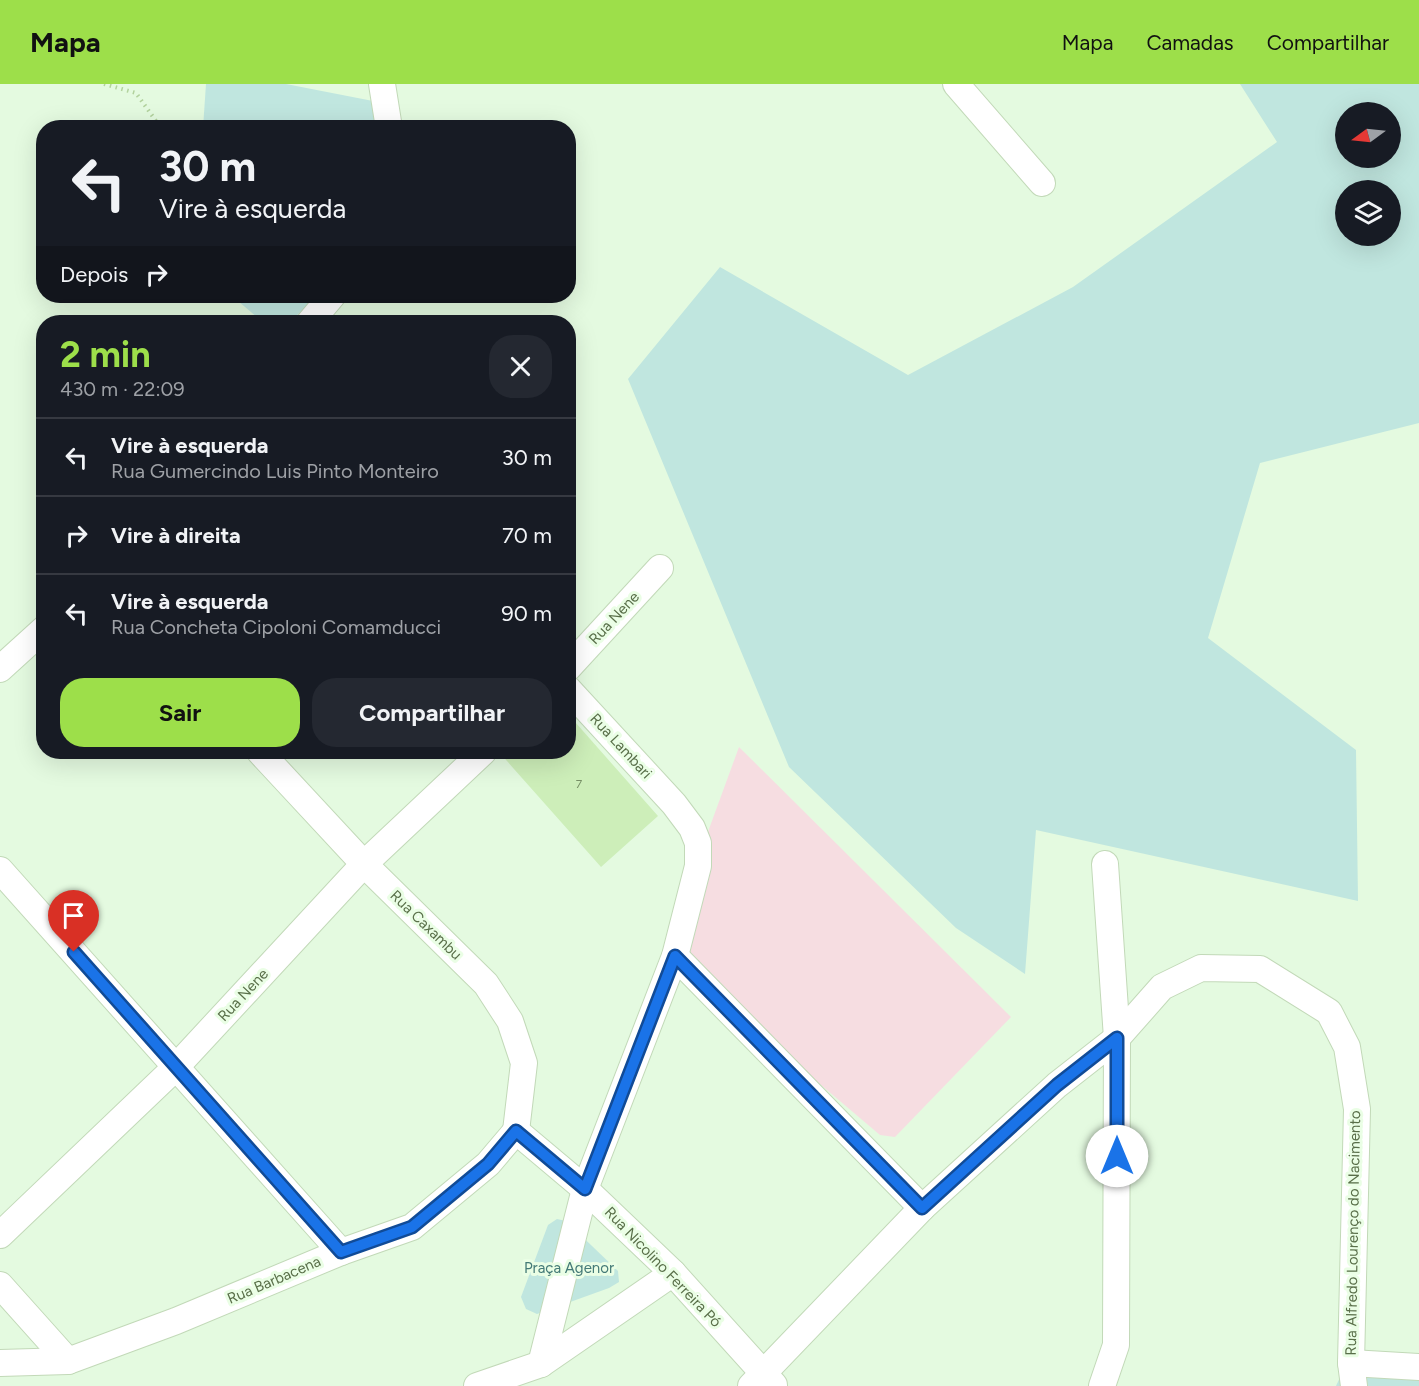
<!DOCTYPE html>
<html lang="pt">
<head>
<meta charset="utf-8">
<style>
	:root { --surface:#171b24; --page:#242831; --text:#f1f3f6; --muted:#9ea1a6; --line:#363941; --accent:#9ddf4a }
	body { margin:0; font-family:Figtree,sans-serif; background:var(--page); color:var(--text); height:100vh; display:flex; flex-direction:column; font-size:22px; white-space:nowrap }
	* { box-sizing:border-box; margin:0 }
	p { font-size:20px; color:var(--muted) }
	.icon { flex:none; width:33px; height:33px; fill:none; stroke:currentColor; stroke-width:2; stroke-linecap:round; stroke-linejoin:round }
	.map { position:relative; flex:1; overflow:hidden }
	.drawer { position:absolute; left:36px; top:231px; width:540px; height:444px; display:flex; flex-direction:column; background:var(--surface); border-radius:24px; box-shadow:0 6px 24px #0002 }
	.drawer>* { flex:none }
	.guide { position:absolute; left:36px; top:36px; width:540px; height:183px; border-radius:24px; box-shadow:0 6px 24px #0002; background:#171b24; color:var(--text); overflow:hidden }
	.needle { width:39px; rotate:255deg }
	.buttons { position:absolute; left:1335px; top:18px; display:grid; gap:12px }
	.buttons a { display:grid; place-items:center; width:66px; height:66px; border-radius:50%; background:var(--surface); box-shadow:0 6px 24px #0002; font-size:30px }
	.pin { position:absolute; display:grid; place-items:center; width:51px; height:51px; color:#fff; margin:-62px -26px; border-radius:50% 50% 50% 0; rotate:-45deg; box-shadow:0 0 6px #0007 }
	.pin .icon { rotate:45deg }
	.me { position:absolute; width:66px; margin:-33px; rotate:0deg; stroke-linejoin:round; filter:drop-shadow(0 0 4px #0008) }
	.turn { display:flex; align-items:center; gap:21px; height:126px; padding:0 24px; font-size:27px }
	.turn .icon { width:78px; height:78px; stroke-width:2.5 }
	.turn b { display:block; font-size:42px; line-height:51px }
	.then { display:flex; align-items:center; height:57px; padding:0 24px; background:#0003; gap:12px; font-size:22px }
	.round { display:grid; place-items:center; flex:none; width:63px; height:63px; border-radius:24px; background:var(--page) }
	.head { display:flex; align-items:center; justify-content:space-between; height:102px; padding:0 24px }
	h1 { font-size:36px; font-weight:700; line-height:45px; color:var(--accent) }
	.action { display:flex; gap:12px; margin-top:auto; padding:12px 24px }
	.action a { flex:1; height:69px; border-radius:24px; background:var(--accent); color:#111; font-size:24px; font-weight:700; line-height:69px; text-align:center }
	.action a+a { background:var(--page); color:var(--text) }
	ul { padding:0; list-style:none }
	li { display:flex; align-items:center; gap:18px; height:78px; padding:0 24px; border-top:2px solid var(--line) }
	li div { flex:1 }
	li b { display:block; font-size:22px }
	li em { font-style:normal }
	header { display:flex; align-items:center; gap:36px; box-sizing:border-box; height:84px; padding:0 30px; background:var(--accent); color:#111 }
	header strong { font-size:28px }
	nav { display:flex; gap:33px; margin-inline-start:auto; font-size:21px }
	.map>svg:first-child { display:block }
	.education { fill:#f6dde1 }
	.green { fill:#c0e6df; fill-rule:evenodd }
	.building { fill:#cdeeb9 }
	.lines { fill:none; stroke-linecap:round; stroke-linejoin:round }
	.street-casing { stroke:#c2d9b8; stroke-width:28 }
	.path { stroke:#b2d29d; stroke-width:4; stroke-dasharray:1.5 4.5; stroke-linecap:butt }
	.street { stroke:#fff; stroke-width:26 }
	.route-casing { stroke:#114b97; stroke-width:15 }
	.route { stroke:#1a73e8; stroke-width:10 }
	.labels { text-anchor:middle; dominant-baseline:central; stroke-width:6; stroke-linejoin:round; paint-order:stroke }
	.number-label { font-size:12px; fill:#768f65 }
	.street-label { font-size:15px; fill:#596f49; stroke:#eafee5 }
	.park-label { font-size:15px; fill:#447a77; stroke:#eafee5 }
</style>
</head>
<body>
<header>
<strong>Mapa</strong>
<nav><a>Mapa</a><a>Camadas</a><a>Compartilhar</a></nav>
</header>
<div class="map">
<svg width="1419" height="1302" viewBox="0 0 1419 1302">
	<rect width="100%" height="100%" fill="#e4fae0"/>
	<path class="education" d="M739,663L1011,933L895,1053L880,1051L664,868Z"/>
	<g class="green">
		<path d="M206,0H286L373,17L375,43L203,44Z"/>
		<path d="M1240,0H1419V339L1260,379L1208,554L1356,666L1358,817L1036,746L1025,890L956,844L789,683L628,295L720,183L908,291L1073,203L1277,58ZM1390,28V74H1346V28ZM1346,106H1390V152H1346Z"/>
		<path d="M232,212H317L290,238H263Z"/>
		<path d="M557,1135L566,1137L618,1187L619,1198L609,1204L537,1230L526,1225L521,1213L548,1141Z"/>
		<path d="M1419,1284V1302H1336L1342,1289Z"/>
	</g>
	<path class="building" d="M568,630L658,732L601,783L499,668H568Z"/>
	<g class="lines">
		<g class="street-casing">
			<g id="street">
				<path d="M382,0L389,44"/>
				<path d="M956,0L1042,99"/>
				<path d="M310,238L332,212"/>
				<path d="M568,584L660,484"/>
				<path d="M0,585L44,545"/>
				<path d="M260,668L364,780L486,900L510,937L524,979L516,1047"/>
				<path d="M0,786L341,1168"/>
				<path d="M675,872L922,1124"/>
				<path d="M516,1047L585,1105L673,1189L774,1301"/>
				<path d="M0,1151L176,983L364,780L483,668"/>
				<path d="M0,1201L68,1277"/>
				<path d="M0,1279L68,1277L176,1237L341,1168L412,1143L488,1080L516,1047"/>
				<path d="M1351,1279L1419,1283"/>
				<path d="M541,1280L585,1105L675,872L698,782V759L692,744L674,720L568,605"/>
				<path d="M477,1302L541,1280L673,1189"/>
				<path d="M751,1302L922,1124L1057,1001L1117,954L1162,903L1201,884L1260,885L1329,928L1347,963L1357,1025L1351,1279L1354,1302"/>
				<path d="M1102,1302L1116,1261L1117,954L1105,780"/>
			</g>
		</g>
		<path class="path" d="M104,0L136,9L161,44"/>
		<use href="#street" class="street"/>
	</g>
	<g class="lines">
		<g class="route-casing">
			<path id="route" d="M74,868L341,1168L412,1143L488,1080L516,1047L585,1105L675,872L922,1124L1057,1001L1117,954V1072"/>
		</g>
		<use href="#route" class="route"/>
	</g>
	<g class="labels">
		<g class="number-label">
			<text x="579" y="700">7</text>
		</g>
		<g class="street-label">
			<text transform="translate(614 534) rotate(-47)">Rua Nene</text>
			<text transform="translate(621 662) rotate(47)">Rua Lambari</text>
			<text transform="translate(426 841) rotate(44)">Rua Caxambu</text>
			<text transform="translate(243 911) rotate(-47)">Rua Nene</text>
			<text transform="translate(1353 1149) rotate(-89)">Rua Alfredo Lourenço do Nacimento</text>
			<text transform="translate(663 1183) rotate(46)">Rua Nicolino Ferreira Pó</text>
			<text transform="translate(274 1196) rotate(-23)">Rua Barbacena</text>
		</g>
		<g class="park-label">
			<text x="569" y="1184">Praça Agenor</text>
		</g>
	</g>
</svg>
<div class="buttons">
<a><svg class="needle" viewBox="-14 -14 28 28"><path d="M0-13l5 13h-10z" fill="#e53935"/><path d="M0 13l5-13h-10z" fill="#9ea1a6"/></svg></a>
<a><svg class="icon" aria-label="layers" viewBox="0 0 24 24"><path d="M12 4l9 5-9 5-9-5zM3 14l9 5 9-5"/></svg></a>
</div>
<div class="pin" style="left:74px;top:868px;background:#d93025"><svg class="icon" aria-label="arrive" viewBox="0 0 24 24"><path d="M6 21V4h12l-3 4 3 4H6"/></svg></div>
<svg class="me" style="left:1117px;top:1072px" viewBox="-20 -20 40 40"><circle r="19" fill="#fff"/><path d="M0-13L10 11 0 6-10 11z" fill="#1a73e8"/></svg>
<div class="guide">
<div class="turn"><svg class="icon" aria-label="left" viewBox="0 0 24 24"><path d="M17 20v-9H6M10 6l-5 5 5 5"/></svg><div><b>30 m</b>Vire à esquerda</div></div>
<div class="then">Depois<svg class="icon" aria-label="right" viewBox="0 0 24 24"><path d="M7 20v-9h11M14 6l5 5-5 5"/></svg></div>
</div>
<section class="drawer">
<div class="head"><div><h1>2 min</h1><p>430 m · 22:09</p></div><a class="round"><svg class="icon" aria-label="close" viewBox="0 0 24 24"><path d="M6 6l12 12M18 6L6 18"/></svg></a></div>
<ul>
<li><svg class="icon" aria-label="left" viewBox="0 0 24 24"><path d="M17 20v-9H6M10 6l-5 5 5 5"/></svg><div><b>Vire à esquerda</b><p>Rua Gumercindo Luis Pinto Monteiro</p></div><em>30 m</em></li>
<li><svg class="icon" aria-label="right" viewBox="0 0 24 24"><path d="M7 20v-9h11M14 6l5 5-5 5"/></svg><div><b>Vire à direita</b></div><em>70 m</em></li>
<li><svg class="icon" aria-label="left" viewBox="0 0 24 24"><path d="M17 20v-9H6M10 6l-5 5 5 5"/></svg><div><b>Vire à esquerda</b><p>Rua Concheta Cipoloni Comamducci</p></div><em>90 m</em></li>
</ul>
<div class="action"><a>Sair</a><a>Compartilhar</a></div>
</section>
</div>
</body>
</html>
